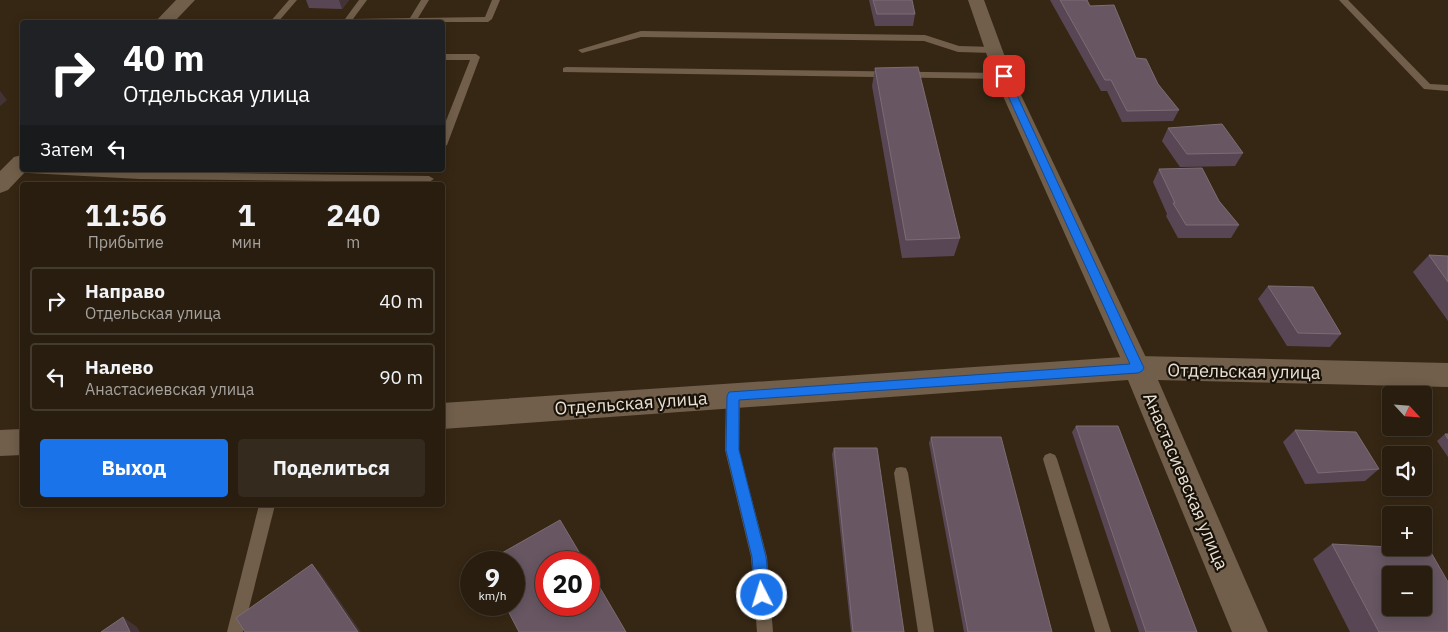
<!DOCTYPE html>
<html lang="ru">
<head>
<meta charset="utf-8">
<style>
	:root { --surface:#281d0f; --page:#342a1d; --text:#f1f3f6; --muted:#a5a29e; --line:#443b2f; --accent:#1a73e8 }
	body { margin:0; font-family:"IBM Plex Sans",sans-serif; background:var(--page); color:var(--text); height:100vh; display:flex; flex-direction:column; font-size:19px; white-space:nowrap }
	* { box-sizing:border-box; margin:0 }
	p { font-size:16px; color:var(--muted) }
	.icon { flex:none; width:28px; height:28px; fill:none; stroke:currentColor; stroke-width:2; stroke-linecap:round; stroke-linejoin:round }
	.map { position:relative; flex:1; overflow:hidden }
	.panel { position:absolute; left:20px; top:182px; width:425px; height:325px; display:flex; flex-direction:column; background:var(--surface); border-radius:5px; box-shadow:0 2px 12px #0003,0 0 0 1px var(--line) }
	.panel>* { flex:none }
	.hud { position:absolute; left:20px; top:20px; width:425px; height:152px; border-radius:5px; box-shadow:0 2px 12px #0003,0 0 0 1px var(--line); background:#202124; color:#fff; overflow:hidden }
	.needle { width:32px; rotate:116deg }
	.controls { position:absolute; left:1382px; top:386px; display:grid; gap:10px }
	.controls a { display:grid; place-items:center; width:50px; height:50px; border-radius:5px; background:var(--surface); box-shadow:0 2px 12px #0003,0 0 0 1px var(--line); font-size:25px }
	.speed { position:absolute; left:460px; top:551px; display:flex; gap:10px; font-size:25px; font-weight:700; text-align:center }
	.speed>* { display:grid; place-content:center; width:65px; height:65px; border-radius:50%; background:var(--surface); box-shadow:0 2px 12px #0003,0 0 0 1px var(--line); line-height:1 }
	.speed small { font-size:12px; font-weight:400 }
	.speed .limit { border:8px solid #d22; background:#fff; color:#111 }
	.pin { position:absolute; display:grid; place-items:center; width:42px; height:42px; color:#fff; margin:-21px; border-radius:10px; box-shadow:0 2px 8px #0006 }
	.me { position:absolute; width:55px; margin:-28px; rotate:355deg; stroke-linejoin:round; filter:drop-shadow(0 0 4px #0008) }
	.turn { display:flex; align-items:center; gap:18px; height:105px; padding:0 20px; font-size:22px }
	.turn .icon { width:65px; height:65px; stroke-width:2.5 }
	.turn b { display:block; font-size:35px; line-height:42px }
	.then { display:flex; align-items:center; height:48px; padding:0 20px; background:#0003; gap:10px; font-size:19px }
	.eta { display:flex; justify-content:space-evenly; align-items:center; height:85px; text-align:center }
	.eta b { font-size:30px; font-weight:800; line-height:35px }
	.cta { display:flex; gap:10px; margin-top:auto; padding:10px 20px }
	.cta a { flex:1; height:58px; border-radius:5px; background:var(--accent); color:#fff; font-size:20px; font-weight:800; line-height:58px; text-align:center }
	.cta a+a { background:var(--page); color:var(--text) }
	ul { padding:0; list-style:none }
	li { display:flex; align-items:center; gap:15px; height:68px; margin:0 10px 8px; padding:0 10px; border:2px solid var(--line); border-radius:5px }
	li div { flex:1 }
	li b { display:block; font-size:19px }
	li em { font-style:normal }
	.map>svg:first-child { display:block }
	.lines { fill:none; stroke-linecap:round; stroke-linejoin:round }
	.service { fill:#715f4b; fill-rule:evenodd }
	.minor { fill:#715f4b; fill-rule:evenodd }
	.tertiary { fill:#715f4b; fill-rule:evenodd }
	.wall { fill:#594655 }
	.shaded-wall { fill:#443336 }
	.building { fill:#685763; stroke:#7c6c74; fill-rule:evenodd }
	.route { fill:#1a73e8; stroke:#114b97 }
	.labels { text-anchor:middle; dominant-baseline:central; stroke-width:4.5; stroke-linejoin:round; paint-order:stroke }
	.street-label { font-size:18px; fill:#e9dfd3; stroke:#181209 }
</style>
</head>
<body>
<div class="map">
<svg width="1448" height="632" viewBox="0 0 1448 632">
	<rect width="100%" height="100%" fill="#362714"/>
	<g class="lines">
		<g class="service">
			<path d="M289,0H297L278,22H270Z"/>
			<path d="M359,0H367L353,19L410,18L421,0H429L418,18L485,17L492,0H500L492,19L488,22H334L335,20L345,19Z"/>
			<path d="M1339,0H1348L1430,84L1448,85V91L1424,89Z"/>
			<path d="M165,19H196L200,22H161Z"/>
			<path d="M641,31L925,35L959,46L993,47L997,50L993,53L958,52L924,41L641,37L582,53L578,50Z"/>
			<path d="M442,54H476L480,57L447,145L442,148V131L470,60H442Z"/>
			<path d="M566,67L1003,73L1008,76L1003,79L563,72V68Z"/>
			<path d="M14,167H22V170L429,176L434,179L429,182L140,179L10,172L9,170Z"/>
			<path d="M733,390L738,392L740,396L739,450L767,557L773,632H757L751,557L725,450L726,396L728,392Z"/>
			<path d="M1050,453L1055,455L1057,459L1111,632H1095L1043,459L1045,455Z"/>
			<path d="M901,467L906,468L908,473L934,632H918L894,473L896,468Z"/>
			<path d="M259,505H275L243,632H227Z"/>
		</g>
		<path class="minor" d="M968,0H984L1012,76L1151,368L1147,375L1138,379L1129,375L1125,368L994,76Z"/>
		<g class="tertiary">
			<path d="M176,0H195L174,22H155Z"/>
			<path d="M22,155V170H27L8,190L0,193V171L14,157Z"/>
			<path d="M1138,356L1448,363V387L1158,380L1268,632H1232L1128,380L442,429V403Z"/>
			<path d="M22,429V455L0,456V430Z"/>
		</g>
	</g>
	<g class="wall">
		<path d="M306,0H349L342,9L309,8Z"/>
		<path d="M869,0H912L915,14L913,26H875Z"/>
		<path d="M1050,0H1087L1090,6L1158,84L1179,110L1173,121L1122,122L1107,91H1101Z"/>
		<path d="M875,68L960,238L954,256L902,258L872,86Z"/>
		<path d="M1168,128L1243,153L1235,166L1180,167L1162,141Z"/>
		<path d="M1159,169L1219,201L1239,225L1231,238H1178L1166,216L1167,214L1153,182Z"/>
		<path d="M1429,255L1448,256V321L1413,272Z"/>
		<path d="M1268,286L1341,334L1330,347L1287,346L1258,299Z"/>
		<path d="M1076,426L1197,632H1139L1072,432Z"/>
		<path d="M1295,430L1379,469L1365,481L1305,484L1283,442Z"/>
		<path d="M1445,434H1448V457L1437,441Z"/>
		<path d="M931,437L1052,632H964L929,443Z"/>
		<path d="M834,448L904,632H851L832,454Z"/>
		<path d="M1332,544L1448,632H1350L1313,559Z"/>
	</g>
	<g class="shaded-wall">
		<path d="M339,0H349L342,9Z"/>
		<path d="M0,91L7,100L0,106Z"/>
		<path d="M312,564L321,574L361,632H358Z"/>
		<path d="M123,617L137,627L140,632H130Z"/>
	</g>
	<g class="building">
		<path d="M873,0H912L915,14H877Z"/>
		<path d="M1060,0H1087L1090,6L1114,5L1136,58L1146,59L1158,84L1179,110L1127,111L1111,80H1105Z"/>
		<path d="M918,67L960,238L906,240L875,68Z"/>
		<path d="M1222,124L1243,153L1187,154L1168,128Z"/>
		<path d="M1202,168L1219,201L1239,225H1186L1173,203H1175L1159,169Z"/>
		<path d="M1429,255L1448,256V282Z"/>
		<path d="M1268,286L1313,287L1341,334L1298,333Z"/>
		<path d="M1076,426H1118L1197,632H1146Z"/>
		<path d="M1295,430L1356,432L1379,469L1318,473Z"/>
		<path d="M1445,434H1448V439Z"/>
		<path d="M931,437H1001L1052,632H968Z"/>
		<path d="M834,448H877L904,632H853Z"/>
		<path d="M560,520L585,562H546V605H589V569L626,632H519L505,605H514V562H486Z"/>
		<path d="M1332,544L1429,549L1448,582V632H1379ZM1391,575H1424V608H1391Z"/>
		<path d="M312,564L358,632H245L236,618Z"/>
		<path d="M123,617L130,632H101Z"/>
	</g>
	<path class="route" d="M1004,73L1008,76L1144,368L1142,371L1138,373L739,400V450L766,557L770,595L767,600L762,602L757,600L755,595L752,557L726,450L727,396L729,392L1130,364L999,76Z"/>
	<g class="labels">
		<g class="street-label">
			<text transform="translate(1244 371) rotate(1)">Отдельская улица</text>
			<text transform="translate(631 403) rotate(-4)">Отдельская улица</text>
			<text transform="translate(1186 481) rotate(67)">Анастасиевская улица</text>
		</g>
	</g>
</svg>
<div class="controls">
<a><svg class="needle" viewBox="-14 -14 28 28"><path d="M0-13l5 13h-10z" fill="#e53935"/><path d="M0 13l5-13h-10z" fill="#a5a29e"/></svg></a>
<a><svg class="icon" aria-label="sound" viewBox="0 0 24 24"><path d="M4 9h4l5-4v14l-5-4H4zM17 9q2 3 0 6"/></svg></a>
<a>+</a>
<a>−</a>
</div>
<div class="speed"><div>9<small>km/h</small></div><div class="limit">20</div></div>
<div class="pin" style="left:1004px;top:76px;background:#d93025"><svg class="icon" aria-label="arrive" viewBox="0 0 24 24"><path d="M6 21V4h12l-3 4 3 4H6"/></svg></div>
<svg class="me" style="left:762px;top:595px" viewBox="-20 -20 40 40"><circle r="17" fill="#1a73e8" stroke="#fff" stroke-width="3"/><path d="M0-11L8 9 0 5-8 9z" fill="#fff"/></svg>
<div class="hud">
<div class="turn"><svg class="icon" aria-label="right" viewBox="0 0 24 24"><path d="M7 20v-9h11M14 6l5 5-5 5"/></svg><div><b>40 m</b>Отдельская улица</div></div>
<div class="then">Затем<svg class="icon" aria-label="left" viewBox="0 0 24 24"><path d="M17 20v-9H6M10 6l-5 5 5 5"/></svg></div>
</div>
<section class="panel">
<div class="eta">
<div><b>11:56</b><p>Прибытие</p></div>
<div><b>1</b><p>мин</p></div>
<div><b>240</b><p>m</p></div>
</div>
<ul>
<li><svg class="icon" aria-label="right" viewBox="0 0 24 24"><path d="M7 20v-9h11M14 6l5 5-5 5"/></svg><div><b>Направо</b><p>Отдельская улица</p></div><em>40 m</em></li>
<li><svg class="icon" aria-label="left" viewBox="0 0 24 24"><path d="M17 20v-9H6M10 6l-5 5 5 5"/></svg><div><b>Налево</b><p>Анастасиевская улица</p></div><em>90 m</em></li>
</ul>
<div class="cta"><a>Выход</a><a>Поделиться</a></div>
</section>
</div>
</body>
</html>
